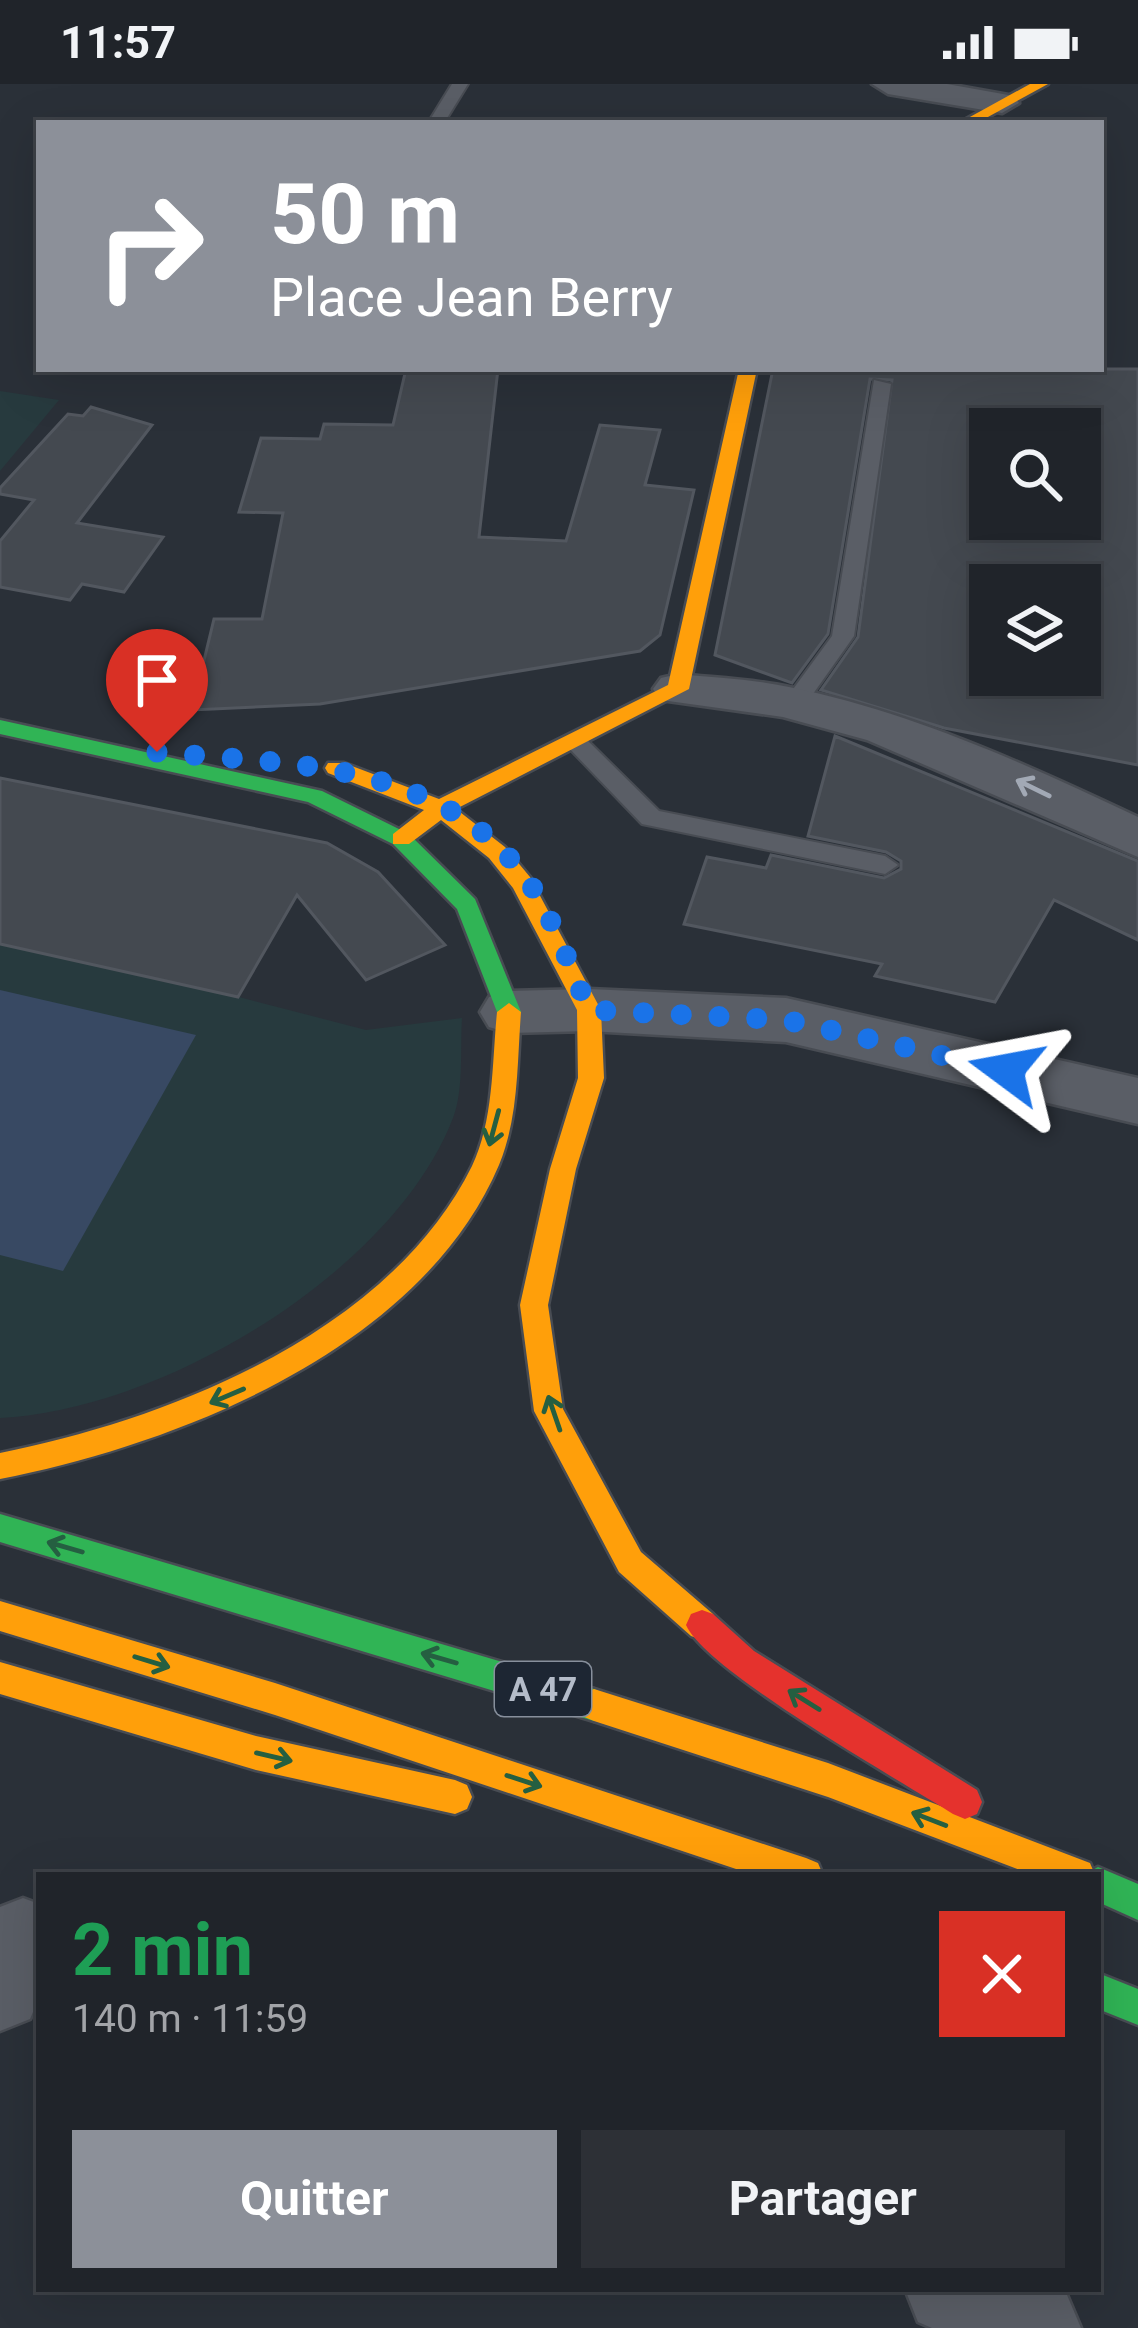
<!DOCTYPE html>
<html lang="fr">
<head>
<meta charset="utf-8">
<style>
	:root { --surface:#20242a; --page:#2d3036; --text:#f1f3f6; --muted:#a2a4a8; --line:#3d4147; --accent:#8c9099 }
	body { margin:0; font-family:Roboto,sans-serif; background:var(--page); color:var(--text); height:100vh; display:flex; flex-direction:column; font-size:45px; white-space:nowrap }
	* { box-sizing:border-box; margin:0 }
	p { font-size:39px; color:var(--muted) }
	.icon { flex:none; width:66px; height:66px; fill:none; stroke:currentColor; stroke-width:2; stroke-linecap:round; stroke-linejoin:round }
	.map { position:relative; flex:1; overflow:hidden }
	.sheet { position:absolute; left:36px; top:1788px; width:1065px; height:420px; display:flex; flex-direction:column; background:var(--surface); border-radius:0px; box-shadow:0 12px 48px #0002,0 0 0 3px var(--line) }
	.sheet>* { flex:none }
	.hud { position:absolute; left:36px; top:36px; width:1068px; height:252px; border-radius:0px; box-shadow:0 12px 48px #0002,0 0 0 3px var(--line); background:#8c9099; color:#fff; overflow:hidden }
	.fabs { position:absolute; left:969px; top:324px; display:grid; gap:24px }
	.fabs a { display:grid; place-items:center; width:132px; height:132px; border-radius:0px; background:var(--surface); box-shadow:0 12px 48px #0002,0 0 0 3px var(--line); font-size:60px }
	.pin { position:absolute; display:grid; place-items:center; width:102px; height:102px; color:#fff; margin:-123px -51px; border-radius:50% 50% 50% 0; rotate:-45deg; box-shadow:0 0 12px #0007 }
	.pin .icon { rotate:45deg }
	.me { position:absolute; width:132px; margin:-66px; rotate:283deg; stroke-linejoin:round; filter:drop-shadow(0 0 9px #0008) }
	.turn { display:flex; align-items:center; gap:42px; height:252px; padding:0 36px; font-size:54px }
	.turn .icon { width:156px; height:156px; stroke-width:2.5 }
	.turn b { display:block; font-size:84px; line-height:102px }
	.round { display:grid; place-items:center; flex:none; width:126px; height:126px; border-radius:0px; background:var(--page) }
	.overview { display:flex; align-items:center; justify-content:space-between; height:204px; padding:0 36px }
	h1 { font-size:72px; font-weight:700; line-height:90px; color:#1e9e55 }
	.action { display:flex; gap:24px; margin-top:auto; padding:24px 36px }
	.action a { flex:1; height:138px; border-radius:0px; background:var(--accent); color:#fff; font-size:48px; font-weight:700; line-height:138px; text-align:center }
	.action a+a { background:var(--page); color:var(--text) }
	.status { display:flex; justify-content:space-between; align-items:center; height:84px; padding:0 60px; background:var(--surface); direction:ltr }
	.status svg { height:33px; fill:currentColor }
	.map>svg:first-child { display:block }
	.green { fill:#273a3e }
	.water { fill:#384963 }
	.building { fill:#444950; stroke:#52575f; stroke-width:3; fill-rule:evenodd }
	.lines { fill:none; stroke-linecap:round; stroke-linejoin:round }
	.lane-casing { stroke:#484c53; stroke-width:4 }
	.street-casing { stroke:#484c53; stroke-width:5 }
	.fast-casing { stroke:#484c53; stroke-width:5 }
	.slow-casing { stroke:#484c53; stroke-width:5 }
	.jam-casing { stroke:#484c53; stroke-width:5 }
	.lane { fill:#5a5e66; fill-rule:evenodd }
	.street { fill:#5a5e66; fill-rule:evenodd }
	.fast { fill:#30b455; fill-rule:evenodd }
	.slow { fill:#ff9f0a; fill-rule:evenodd }
	.jam { fill:#e5322d; fill-rule:evenodd }
	.oneway { stroke:#a2a9b5 }
	.oneway2 { stroke:#255f41 }
	.route { stroke:#1a73e8; stroke-width:21; stroke-dasharray:0 37.8 }
	.labels { text-anchor:middle; dominant-baseline:central; stroke-width:12; stroke-linejoin:round; paint-order:stroke }
	.shield { fill:#1d2633; stroke:#878f9c; stroke-width:3 }
	.shield-label { font-size:33px; font-weight:bold; fill:#b4bcc9 }
</style>
</head>
<body>
<div class="status"><b>11:57</b><svg viewBox="0 0 49 12"><path d="M0 12V9h3v3zM5 12V6h3v6zM10 12V3h3v9zM15 12V0h3v12zM26 1h20v11H26zM47 4h2v5h-2z"/></svg></div>
<div class="map">
<svg width="1138" height="2244" viewBox="0 0 1138 2244">
	<rect width="100%" height="100%" fill="#2a3038"/>
	<g class="green">
		<path d="M0,307L59,316L0,387Z"/>
		<path d="M0,694L324,759C376,783 407,820 445,861L366,896L314,832L313,784L239,913L366,946L462,934C460,964 464,1006 453,1034C394,1188 162,1327 0,1334Z"/>
	</g>
	<path class="water" d="M0,906L196,951L63,1187L0,1171Z"/>
	<g class="building">
		<path d="M406,285H498L479,453L566,457L600,341L660,346L645,401L694,406L660,551L640,567L320,620L192,626L214,535H262L283,429L239,428L261,354L320,355L324,340L393,341Z"/>
		<path d="M773,285H1138V681L944,644L821,606L858,553L892,296L870,295L828,550L792,599L715,571ZM990,345H1080V435H990ZM990,501H1080V591H990Z"/>
		<path d="M91,323L152,341L77,439L163,453L124,508L82,500L70,516L0,503V457L34,416L0,410V404L68,330L83,332Z"/>
		<path d="M835,652L1138,777V856L1054,816L995,918L875,892L882,880L684,840L707,773L766,784L771,771L884,794L901,785V777L886,768L808,752Z"/>
		<path d="M0,694L327,759L378,788L445,861L366,896L297,811L238,913L0,860Z"/>
	</g>
	<g class="lines">
		<g class="lane-casing">
			<g id="lane">
				<path d="M452,0H468L444,39H428Z"/>
				<path d="M874,296L891,300L854,552L803,624L795,626L783,619L832,552Z"/>
				<path d="M575,649L583,652L659,727L885,772L898,781L885,790L642,740L567,662V652Z"/>
			</g>
		</g>
		<g class="street-casing">
			<g id="street">
				<path d="M872,0H947L1014,12L1019,19L1002,29L888,10Z"/>
				<path d="M678,590C715,594 753,595 789,603C912,628 1026,680 1138,733V773L867,656L783,633L661,616L653,605L661,594Z"/>
				<path d="M589,905L786,914L1138,994V1040L786,958L589,947L509,949L489,943L480,928L489,913L509,907Z"/>
				<path d="M23,1814L39,1820V1914L30,1935L0,1947V1823Z"/>
				<path d="M905,2205H1054L1067,2211L1081,2244H932L918,2238Z"/>
			</g>
		</g>
		<g class="fast-casing">
			<g id="fast">
				<path d="M0,636L322,707L409,750L475,815L521,928L518,934L509,937L497,928L457,825L393,760L308,718L0,650Z"/>
				<path d="M0,1430L594,1605L606,1610L610,1621L606,1632L594,1637L0,1458Z"/>
				<path d="M1098,1783L1138,1800V1836L1098,1818V1791H1084Z"/>
				<path d="M1098,1889L1138,1905V1941L1098,1925Z"/>
			</g>
		</g>
		<g class="slow-casing">
			<g id="slow">
				<path d="M1030,0H1048L977,39H959Z"/>
				<path d="M739,285H757L689,605L456,725L505,763L530,793L601,926L604,994L576,1085L548,1221L563,1325L641,1468L713,1530L718,1541L713,1552L702,1556L691,1552L619,1488L534,1327L520,1221L550,1085L578,994L577,926L513,804L489,774L441,736L409,760H393V750L424,726L328,689L325,684L328,679H344L439,715L668,601Z"/>
				<path d="M509,919L521,928C517,978 519,1033 499,1081C421,1264 182,1359 0,1395V1369C171,1335 390,1248 472,1082C494,1036 492,978 497,928Z"/>
				<path d="M0,1517L275,1599L806,1774L818,1779L823,1791H754L275,1631L0,1547Z"/>
				<path d="M0,1578L256,1652L455,1696L467,1701L472,1713L467,1725L455,1730L256,1686L0,1610Z"/>
				<path d="M594,1605L828,1679L1090,1779L1095,1791H1033L828,1713L594,1637L582,1632L578,1621L582,1610Z"/>
			</g>
		</g>
		<g class="jam-casing">
			<path id="jam" d="M702,1526L713,1530L754,1567L977,1706L982,1718L977,1730L965,1735L953,1730C901,1697 706,1587 686,1541L691,1530Z"/>
		</g>
		<use href="#lane" class="lane"/>
		<use href="#street" class="street"/>
		<use href="#fast" class="fast"/>
		<use href="#slow" class="slow"/>
		<use href="#jam" class="jam"/>
	</g>
	<defs><path id="oneway-shaft" d="M-6 0H5M1.5-3L5.5 0L1.5 3" fill="none" stroke-width="1.6" stroke-linecap="round" stroke-linejoin="round" transform="scale(3)"/></defs>
	<use class="oneway" href="#oneway-shaft" transform="translate(1033 704) rotate(-154)"/>
	<g class="oneway2">
		<use href="#oneway-shaft" transform="translate(494 1044) rotate(105)"/>
		<use href="#oneway-shaft" transform="translate(227 1312) rotate(157)"/>
		<use href="#oneway-shaft" transform="translate(554 1329) rotate(-109)"/>
		<use href="#oneway-shaft" transform="translate(65 1463) rotate(-164)"/>
		<use href="#oneway-shaft" transform="translate(439 1574) rotate(-164)"/>
		<use href="#oneway-shaft" transform="translate(152 1578) rotate(17)"/>
		<use href="#oneway-shaft" transform="translate(804 1616) rotate(-148)"/>
		<use href="#oneway-shaft" transform="translate(274 1673) rotate(13)"/>
		<use href="#oneway-shaft" transform="translate(524 1697) rotate(18)"/>
		<use href="#oneway-shaft" transform="translate(929 1735) rotate(-159)"/>
	</g>
	<g class="lines">
		<path class="route" d="M157,668C281,680 425,676 514,779C548,817 568,879 589,926L786,936L1006,986"/>
	</g>
	<g class="labels">
		<rect class="shield" x="495" y="1578" width="96" height="54" rx="9"/>
		<g class="shield-label">
			<text x="543" y="1605">A 47</text>
		</g>
	</g>
</svg>
<div class="fabs">
<a><svg class="icon" aria-label="search" viewBox="0 0 24 24"><circle cx="10" cy="10" r="6"/><path d="M15 15l6 6"/></svg></a>
<a><svg class="icon" aria-label="layers" viewBox="0 0 24 24"><path d="M12 4l9 5-9 5-9-5zM3 14l9 5 9-5"/></svg></a>
</div>
<div class="pin" style="left:157px;top:668px;background:#d93025"><svg class="icon" aria-label="arrive" viewBox="0 0 24 24"><path d="M6 21V4h12l-3 4 3 4H6"/></svg></div>
<svg class="me" style="left:1006px;top:986px" viewBox="-20 -20 40 40"><path d="M0-17L14 15 0 8-14 15z" fill="#1a73e8" stroke="#fff" stroke-width="4"/></svg>
<div class="hud">
<div class="turn"><svg class="icon" aria-label="right" viewBox="0 0 24 24"><path d="M7 20v-9h11M14 6l5 5-5 5"/></svg><div><b>50 m</b>Place Jean Berry</div></div>
</div>
<section class="sheet">
<div class="overview"><div><h1>2 min</h1><p>140 m · 11:59</p></div><a class="round" style="background:#d93025;color:#fff"><svg class="icon" aria-label="close" viewBox="0 0 24 24"><path d="M6 6l12 12M18 6L6 18"/></svg></a></div>
<div class="action"><a>Quitter</a><a>Partager</a></div>
</section>
</div>
</body>
</html>
